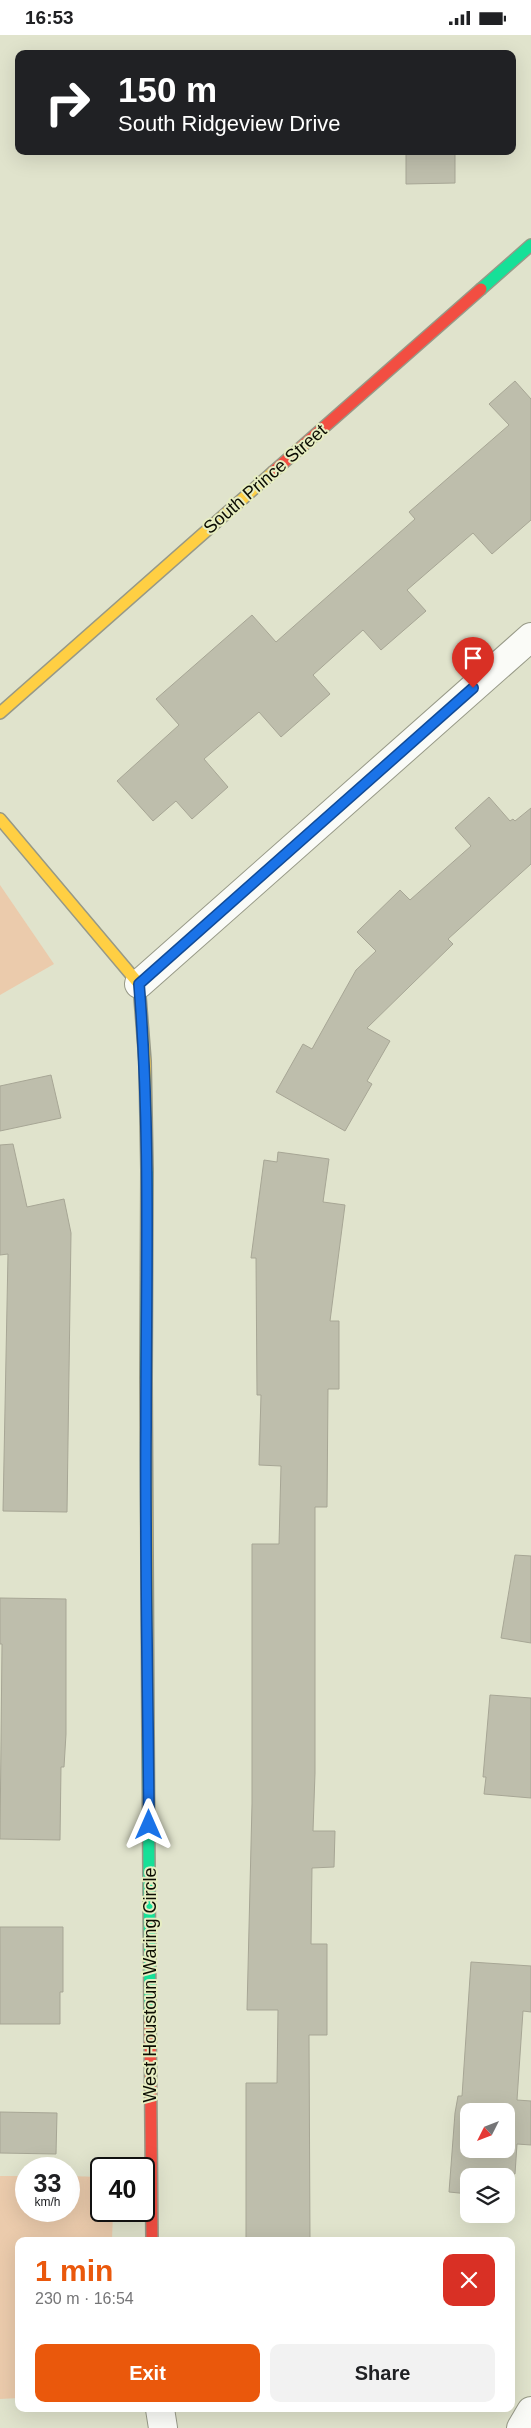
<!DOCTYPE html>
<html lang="en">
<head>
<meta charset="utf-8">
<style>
	:root { --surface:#fff; --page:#f2f2f2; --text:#202124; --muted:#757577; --accent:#ea580c }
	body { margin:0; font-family:Helvetica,sans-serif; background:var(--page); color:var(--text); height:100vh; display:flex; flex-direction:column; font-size:19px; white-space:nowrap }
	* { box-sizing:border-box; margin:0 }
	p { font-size:16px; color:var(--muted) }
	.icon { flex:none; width:28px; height:28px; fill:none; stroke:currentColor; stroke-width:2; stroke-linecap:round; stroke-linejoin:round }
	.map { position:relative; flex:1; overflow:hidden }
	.sheet { position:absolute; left:15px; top:2202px; width:500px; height:175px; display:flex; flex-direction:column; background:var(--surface); border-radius:10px; box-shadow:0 5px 20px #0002 }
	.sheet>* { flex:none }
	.banner { position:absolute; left:15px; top:15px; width:501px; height:105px; border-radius:10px; box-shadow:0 5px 20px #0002; background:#202124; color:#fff; overflow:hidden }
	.needle { width:32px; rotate:228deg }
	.controls { position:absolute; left:460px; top:2068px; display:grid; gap:10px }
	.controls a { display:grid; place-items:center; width:55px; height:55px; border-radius:10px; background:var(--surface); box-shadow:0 5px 20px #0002; font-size:25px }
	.speed { position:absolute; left:15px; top:2122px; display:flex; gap:10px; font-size:25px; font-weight:700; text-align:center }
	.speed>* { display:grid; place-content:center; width:65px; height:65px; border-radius:50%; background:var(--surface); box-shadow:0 5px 20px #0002; line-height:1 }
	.speed small { font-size:12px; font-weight:400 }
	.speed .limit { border:2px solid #111; border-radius:8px; background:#fff; color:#111 }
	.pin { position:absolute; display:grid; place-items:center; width:42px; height:42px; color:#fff; margin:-51px -21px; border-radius:50% 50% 50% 0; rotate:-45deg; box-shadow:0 0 5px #0007 }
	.pin .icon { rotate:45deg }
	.me { position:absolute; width:55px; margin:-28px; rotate:0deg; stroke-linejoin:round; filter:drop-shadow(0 0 4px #0008) }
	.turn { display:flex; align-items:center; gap:18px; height:105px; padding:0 20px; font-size:22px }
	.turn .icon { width:65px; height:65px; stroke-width:2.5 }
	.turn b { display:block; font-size:35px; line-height:42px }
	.round { display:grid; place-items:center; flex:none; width:52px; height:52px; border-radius:10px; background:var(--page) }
	.headline { display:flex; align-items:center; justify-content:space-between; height:85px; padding:0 20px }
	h1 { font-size:30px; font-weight:600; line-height:38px; color:var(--accent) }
	.button { display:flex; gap:10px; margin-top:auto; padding:10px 20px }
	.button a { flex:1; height:58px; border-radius:10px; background:var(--accent); color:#fff; font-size:20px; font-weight:600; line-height:58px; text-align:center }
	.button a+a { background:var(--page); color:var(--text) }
	.status { display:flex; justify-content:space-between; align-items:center; height:35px; padding:0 25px; background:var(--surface); direction:ltr }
	.status svg { height:14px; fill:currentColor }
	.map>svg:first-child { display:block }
	.green { fill:#ebcbac }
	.building { fill:#bebeac; stroke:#a7a695; fill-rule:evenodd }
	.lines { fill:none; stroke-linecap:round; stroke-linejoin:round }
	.street-casing { stroke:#979987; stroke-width:30 }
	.fast-casing { stroke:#979987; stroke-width:14 }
	.slow-casing { stroke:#979987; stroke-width:14 }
	.jam-casing { stroke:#979987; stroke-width:14 }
	.street { stroke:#fafbf7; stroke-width:28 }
	.fast { stroke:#16e098; stroke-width:11 }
	.slow { stroke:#ffcf43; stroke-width:11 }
	.jam { stroke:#f24e42; stroke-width:11 }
	.route-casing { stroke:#114b97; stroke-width:12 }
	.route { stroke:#1a73e8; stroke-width:9 }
	.labels { text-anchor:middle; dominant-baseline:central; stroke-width:4; stroke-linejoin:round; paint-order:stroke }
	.street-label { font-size:18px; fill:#0c0d02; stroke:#e6edc2 }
</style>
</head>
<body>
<div class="status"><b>16:53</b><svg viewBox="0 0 49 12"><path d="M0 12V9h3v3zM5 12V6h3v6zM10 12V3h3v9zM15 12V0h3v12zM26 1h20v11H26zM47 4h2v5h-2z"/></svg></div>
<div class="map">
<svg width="531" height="2393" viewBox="0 0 531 2393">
	<rect width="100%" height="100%" fill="#e0e3cc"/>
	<g class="green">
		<path d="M0,850L54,929L0,960Z"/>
		<path d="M0,2141H26V2176H69V2141L101,2142V2176H113L112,2206H19V2363L0,2364Z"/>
	</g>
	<g class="building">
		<path d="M406,116H455V148L406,149Z"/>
		<path d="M515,346L531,364V485L492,519L473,498L407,555L426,576L381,615L363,595L313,640L330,659L281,702L259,677L204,724L228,752L192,784L176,766L153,786L117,746L179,690L156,664L252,580L276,607L415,484L409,477L509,390L489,369Z"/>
		<path d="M489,762L510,786L513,784L515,786L531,773V829L448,904L453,909L367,993L390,1006L367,1046L372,1049L345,1096L276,1057L303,1009L312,1014L356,935L376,916L357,897L400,855L410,865L471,811L455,793Z"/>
		<path d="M51,1040L61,1083L0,1096V1051Z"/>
		<path d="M13,1109L27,1172L64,1164L71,1198L67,1477L3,1476L8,1219L0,1220V1110Z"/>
		<path d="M278,1117L329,1124L323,1167L345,1170L330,1286H339V1354H328L327,1472H315V1738L313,1796H335L334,1832L312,1833L311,1909H327V2000H309L310,2206H246V2048H277L278,1975H247L252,1769V1509H279L281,1431L259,1430L261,1360H257L256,1223H251L264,1125L277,1127Z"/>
		<path d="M515,1520L531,1521V1608L501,1603Z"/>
		<path d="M0,1563L66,1564V1699L64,1732H61L60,1805L0,1804L2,1609H0Z"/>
		<path d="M490,1660L531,1663V1763L484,1759L486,1742H483Z"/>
		<path d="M0,1892H63V1957H60V1989H0Z"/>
		<path d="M471,1927L531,1931V1977L523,1976L517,2065L531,2066V2110L517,2109L515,2139H511L509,2161H506V2141H469V2159L449,2157L455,2078L458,2061H462ZM469,2076H506V2114H469Z"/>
		<path d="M0,2077L57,2078L56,2119L0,2118Z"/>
	</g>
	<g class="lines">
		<g class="street-casing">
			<g id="street">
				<path d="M139,949L531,602"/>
				<path d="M160,2374L163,2393"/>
				<path d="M521,2393L531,2376"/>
			</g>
		</g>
		<g class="fast-casing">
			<g id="fast">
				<path d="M481,254L531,210"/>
				<path d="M146,1345L147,1135"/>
				<path d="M148,1698L150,1983"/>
			</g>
		</g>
		<g class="slow-casing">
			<g id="slow">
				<path d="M0,678L273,437"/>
				<path d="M0,784L139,949L145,1026L147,1135"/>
				<path d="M146,1345L148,1698"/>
			</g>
		</g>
		<g class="jam-casing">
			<g id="jam">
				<path d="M273,437L481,254"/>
				<path d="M150,1983L152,2206"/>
			</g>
		</g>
		<use href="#street" class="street"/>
		<use href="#fast" class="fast"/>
		<use href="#slow" class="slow"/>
		<use href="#jam" class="jam"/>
	</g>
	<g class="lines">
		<g class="route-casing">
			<path id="route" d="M149,1790C148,1657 145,1525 146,1392C146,1244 151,1096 139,949L473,653"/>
		</g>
		<use href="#route" class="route"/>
	</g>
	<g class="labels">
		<g class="street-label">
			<text transform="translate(265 444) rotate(-41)">South Prince Street</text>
			<text transform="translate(150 1950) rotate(-90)">West Houstoun Waring Circle</text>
		</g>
	</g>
</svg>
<div class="controls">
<a><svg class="needle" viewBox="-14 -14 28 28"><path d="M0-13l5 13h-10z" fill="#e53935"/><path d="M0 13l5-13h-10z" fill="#757577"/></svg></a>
<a><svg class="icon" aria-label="layers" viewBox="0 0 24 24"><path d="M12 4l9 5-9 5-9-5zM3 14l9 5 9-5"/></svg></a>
</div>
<div class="speed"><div>33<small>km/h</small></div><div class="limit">40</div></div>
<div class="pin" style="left:473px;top:653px;background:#d93025"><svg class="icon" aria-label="arrive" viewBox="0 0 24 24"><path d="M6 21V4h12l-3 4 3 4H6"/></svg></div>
<svg class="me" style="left:149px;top:1790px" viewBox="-20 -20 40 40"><path d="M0-17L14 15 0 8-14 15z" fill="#1a73e8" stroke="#fff" stroke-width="4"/></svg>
<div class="banner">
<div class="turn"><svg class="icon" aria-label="right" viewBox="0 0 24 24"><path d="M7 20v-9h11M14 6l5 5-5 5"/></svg><div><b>150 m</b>South Ridgeview Drive</div></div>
</div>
<section class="sheet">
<div class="headline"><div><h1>1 min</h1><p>230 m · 16:54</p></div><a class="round" style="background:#d93025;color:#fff"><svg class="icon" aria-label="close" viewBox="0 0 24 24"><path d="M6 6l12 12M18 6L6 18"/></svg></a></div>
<div class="button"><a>Exit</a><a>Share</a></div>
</section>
</div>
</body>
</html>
